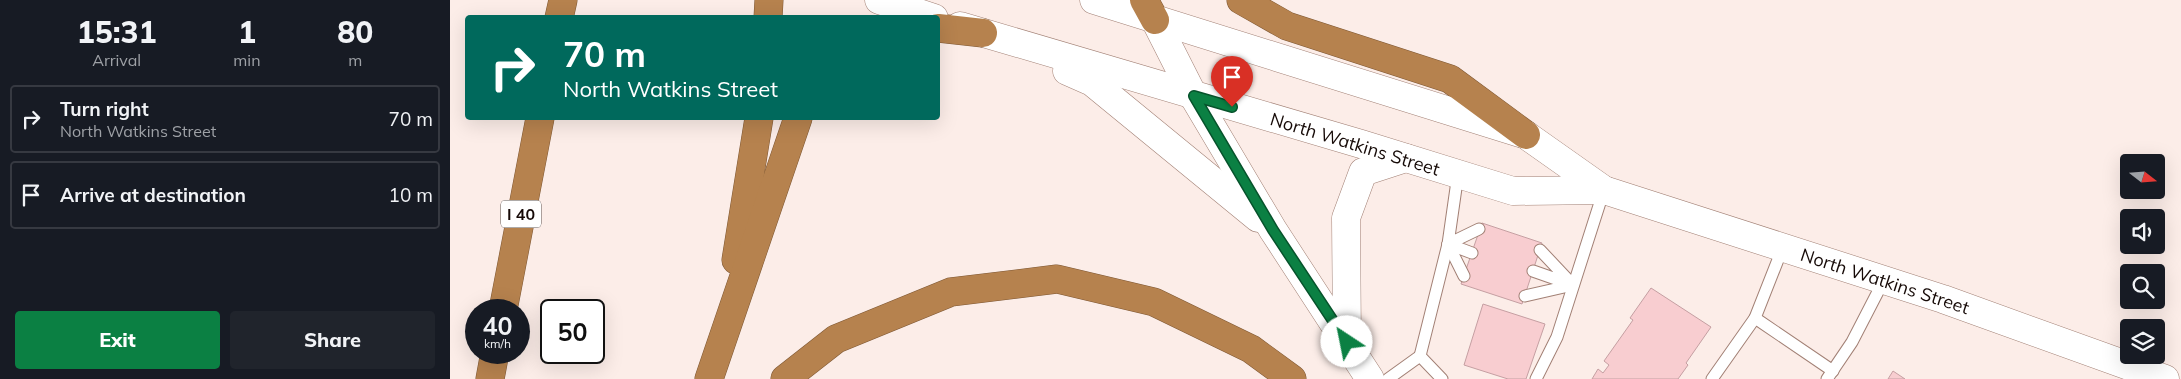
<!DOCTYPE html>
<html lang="en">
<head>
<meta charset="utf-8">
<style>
	:root { --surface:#171b24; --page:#20242c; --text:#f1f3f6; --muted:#9ea1a6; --line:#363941; --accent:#0b8043 }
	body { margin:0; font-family:Mulish,sans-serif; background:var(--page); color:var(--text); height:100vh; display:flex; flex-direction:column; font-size:19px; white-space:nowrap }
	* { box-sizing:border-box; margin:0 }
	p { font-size:16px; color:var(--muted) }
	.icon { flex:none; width:28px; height:28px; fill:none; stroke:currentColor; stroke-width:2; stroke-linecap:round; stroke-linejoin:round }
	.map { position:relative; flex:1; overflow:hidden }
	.drawer { display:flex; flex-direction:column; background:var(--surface); width:450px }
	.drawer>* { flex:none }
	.top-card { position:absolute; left:15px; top:15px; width:475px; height:105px; border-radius:5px; box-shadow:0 5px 20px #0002; background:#00695c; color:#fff; overflow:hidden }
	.needle { width:32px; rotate:107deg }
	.fabs { position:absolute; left:1670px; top:154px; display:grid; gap:10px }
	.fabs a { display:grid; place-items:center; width:45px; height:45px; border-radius:5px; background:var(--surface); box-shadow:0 5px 20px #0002; font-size:25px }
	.speed { position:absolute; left:15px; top:299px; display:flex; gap:10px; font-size:25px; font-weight:700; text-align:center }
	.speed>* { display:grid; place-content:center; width:65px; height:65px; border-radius:50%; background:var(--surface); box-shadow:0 5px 20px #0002; line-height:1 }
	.speed small { font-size:12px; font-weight:400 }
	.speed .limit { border:2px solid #111; border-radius:8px; background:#fff; color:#111 }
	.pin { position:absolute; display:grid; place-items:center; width:42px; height:42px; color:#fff; margin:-51px -21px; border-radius:50% 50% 50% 0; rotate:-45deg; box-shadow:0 0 5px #0007 }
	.pin .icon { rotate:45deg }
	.me { position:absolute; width:55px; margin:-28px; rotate:326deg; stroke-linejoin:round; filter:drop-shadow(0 0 4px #0008) }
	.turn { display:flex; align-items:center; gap:18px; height:105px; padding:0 15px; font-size:22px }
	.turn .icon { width:65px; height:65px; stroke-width:2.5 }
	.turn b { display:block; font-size:35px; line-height:42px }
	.eta { display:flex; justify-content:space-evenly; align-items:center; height:85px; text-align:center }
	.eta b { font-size:30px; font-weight:800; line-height:35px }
	.button { display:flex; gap:10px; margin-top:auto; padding:10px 15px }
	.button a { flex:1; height:58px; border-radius:5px; background:var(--accent); color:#fff; font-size:20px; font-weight:800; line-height:58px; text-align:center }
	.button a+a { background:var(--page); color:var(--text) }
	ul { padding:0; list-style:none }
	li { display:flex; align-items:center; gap:15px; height:68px; margin:0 10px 8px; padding:0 5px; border:2px solid var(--line); border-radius:5px }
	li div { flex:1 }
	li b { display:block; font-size:19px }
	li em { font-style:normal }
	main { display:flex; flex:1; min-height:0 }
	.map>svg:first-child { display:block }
	.building { fill:#f8cdd0; stroke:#c59fa2 }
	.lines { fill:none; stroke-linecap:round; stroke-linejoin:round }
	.service-casing { stroke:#a28075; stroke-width:13 }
	.secondary-casing { stroke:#a28075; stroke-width:29 }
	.motorway-casing { stroke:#7e5835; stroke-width:29 }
	.service { stroke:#fff; stroke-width:11 }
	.secondary { stroke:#fff; stroke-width:28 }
	.motorway { stroke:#b6824e; stroke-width:28 }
	.route-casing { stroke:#07532c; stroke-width:12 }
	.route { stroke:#0b8043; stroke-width:9 }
	.labels { text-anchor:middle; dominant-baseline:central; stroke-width:4.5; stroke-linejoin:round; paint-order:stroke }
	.shield { fill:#fff; stroke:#5c5451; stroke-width:1 }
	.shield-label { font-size:16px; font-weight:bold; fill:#160a07 }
	.street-label { font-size:18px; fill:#160a07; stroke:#fff }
</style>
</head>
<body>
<main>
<section class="drawer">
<div class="eta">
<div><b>15:31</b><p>Arrival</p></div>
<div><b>1</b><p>min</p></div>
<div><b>80</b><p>m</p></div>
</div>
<ul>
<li><svg class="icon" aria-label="right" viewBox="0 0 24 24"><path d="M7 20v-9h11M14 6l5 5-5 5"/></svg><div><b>Turn right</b><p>North Watkins Street</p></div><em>70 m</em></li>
<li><svg class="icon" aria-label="arrive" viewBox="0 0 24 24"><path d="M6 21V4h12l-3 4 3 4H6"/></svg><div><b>Arrive at destination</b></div><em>10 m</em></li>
</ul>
<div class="button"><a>Exit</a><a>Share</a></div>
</section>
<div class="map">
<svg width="1731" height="379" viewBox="0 0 1731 379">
	<rect width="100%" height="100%" fill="#fcede8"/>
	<g class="building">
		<path d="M1032,223L1092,243L1072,304L1011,284Z"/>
		<path d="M1201,288L1261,327L1236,363L1238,365L1228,379H1142L1148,369L1153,373L1159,365L1154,361L1183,320L1180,318Z"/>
		<path d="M1033,304L1095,324L1076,379H1058L1014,365Z"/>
		<path d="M1443,371L1455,379H1438Z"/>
	</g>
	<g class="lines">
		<g class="service-casing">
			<g id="service">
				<path d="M1008,174L998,244L1029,229"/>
				<path d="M998,244L1014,276"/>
				<path d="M998,244L1022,253"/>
				<path d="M1083,271L1123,285L1090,250"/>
				<path d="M1075,296L1123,285"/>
				<path d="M1305,318L1383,371"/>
				<path d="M938,379L970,356"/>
				<path d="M992,379L970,356L998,244"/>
				<path d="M1086,379L1107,337L1154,190"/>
				<path d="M1262,379L1305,318L1333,247"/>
				<path d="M1377,379L1402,342L1434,280"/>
			</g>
		</g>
		<g class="secondary-casing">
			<g id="secondary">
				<path d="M429,0L484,18"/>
				<path d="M644,0L1076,135L1154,190L1493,299L1715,379"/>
				<path d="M705,20L744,97L823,230L920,379"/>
				<path d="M510,26L911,144L1063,191L1154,190"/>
				<path d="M617,71L642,82L808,218"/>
				<path d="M897,342L896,218L913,172L956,158"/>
			</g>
		</g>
		<g class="motorway-casing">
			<g id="motorway">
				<path d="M694,0L705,20"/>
				<path d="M791,0L837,26L1000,79L1076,135"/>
				<path d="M109,18L113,0"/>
				<path d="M318,18L319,0"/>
				<path d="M488,28L533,33"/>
				<path d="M286,260L309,118"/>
				<path d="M53,310L90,118"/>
				<path d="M40,379L45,352"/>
				<path d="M259,379L348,118"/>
				<path d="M335,379L386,339L501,292L607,279L704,302L801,349L842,379"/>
			</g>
		</g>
		<use href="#service" class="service"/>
		<use href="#secondary" class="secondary"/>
		<use href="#motorway" class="motorway"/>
	</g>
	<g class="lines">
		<g class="route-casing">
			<path id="route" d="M782,107L744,96L823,230L897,342"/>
		</g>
		<use href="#route" class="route"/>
	</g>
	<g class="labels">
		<rect class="shield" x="51" y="200.5" width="40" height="27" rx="4"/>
		<g class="shield-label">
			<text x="71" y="214">I 40</text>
		</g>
		<g class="street-label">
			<text transform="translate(905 144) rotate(17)">North Watkins Street</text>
			<text transform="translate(1435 281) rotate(18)">North Watkins Street</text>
		</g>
	</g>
</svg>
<div class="fabs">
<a><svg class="needle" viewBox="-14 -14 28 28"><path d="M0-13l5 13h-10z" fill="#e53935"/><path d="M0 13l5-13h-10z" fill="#9ea1a6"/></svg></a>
<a><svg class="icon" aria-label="sound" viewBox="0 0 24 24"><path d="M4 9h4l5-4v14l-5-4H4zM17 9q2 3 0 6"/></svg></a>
<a><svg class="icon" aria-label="search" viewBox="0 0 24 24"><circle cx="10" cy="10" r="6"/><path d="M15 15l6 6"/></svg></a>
<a><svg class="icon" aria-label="layers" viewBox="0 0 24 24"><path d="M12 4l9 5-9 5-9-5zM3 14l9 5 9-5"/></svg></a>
</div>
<div class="speed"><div>40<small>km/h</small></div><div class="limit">50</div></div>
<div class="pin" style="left:782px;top:107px;background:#d93025"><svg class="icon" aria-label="arrive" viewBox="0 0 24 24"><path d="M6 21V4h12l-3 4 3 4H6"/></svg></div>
<svg class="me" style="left:897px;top:342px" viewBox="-20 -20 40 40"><circle r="19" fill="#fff"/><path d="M0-13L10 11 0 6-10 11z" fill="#0b8043"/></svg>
<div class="top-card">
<div class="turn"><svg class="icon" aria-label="right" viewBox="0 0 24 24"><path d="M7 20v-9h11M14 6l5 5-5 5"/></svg><div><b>70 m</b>North Watkins Street</div></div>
</div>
</div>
</main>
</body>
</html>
